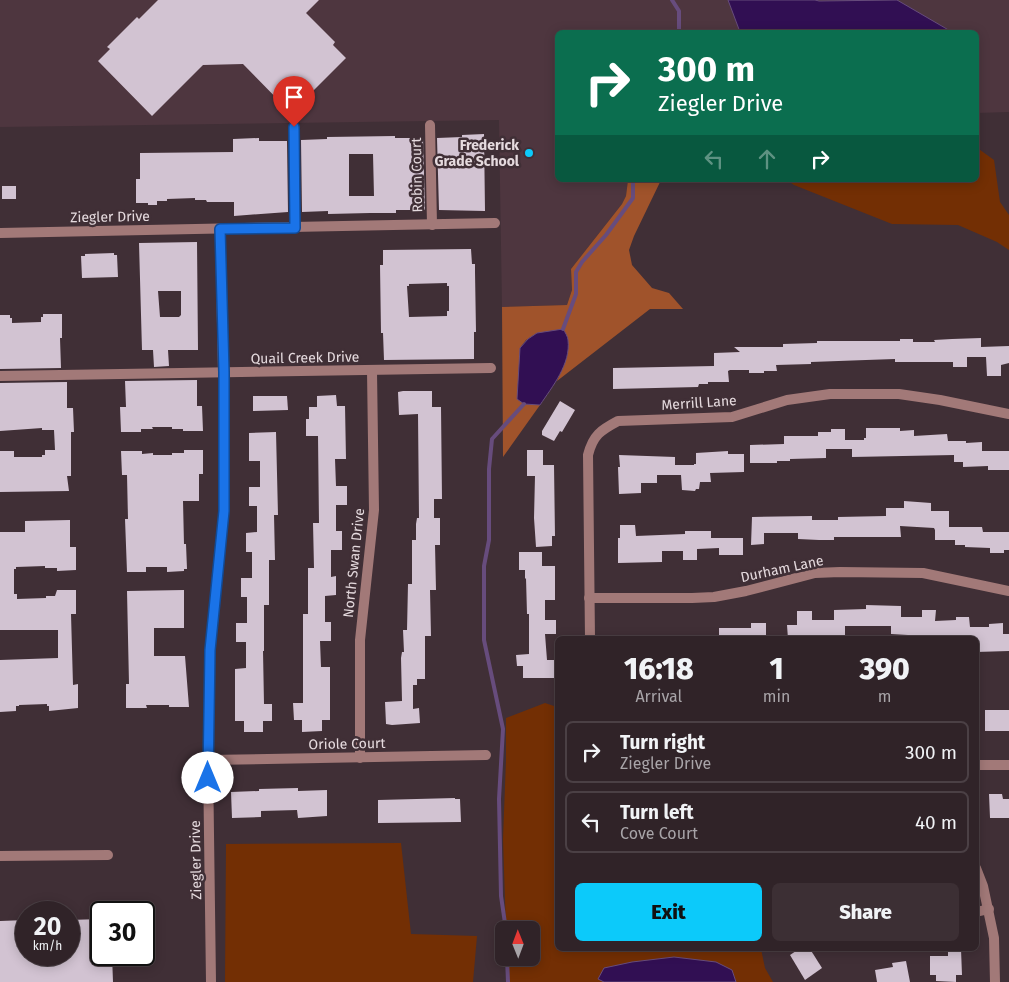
<!DOCTYPE html>
<html lang="en">
<head>
<meta charset="utf-8">
<style>
	:root { --surface:#302328; --page:#3c2f34; --text:#f1f3f6; --muted:#a8a4a8; --line:#4b4045; --accent:#0ccafa }
	body { margin:0; font-family:"Fira Sans",sans-serif; background:var(--page); color:var(--text); height:100vh; display:flex; flex-direction:column; font-size:19px; white-space:nowrap }
	* { box-sizing:border-box; margin:0 }
	p { font-size:16px; color:var(--muted) }
	.icon { flex:none; width:28px; height:28px; fill:none; stroke:currentColor; stroke-width:2; stroke-linecap:round; stroke-linejoin:round }
	.map { position:relative; flex:1; overflow:hidden }
	.drawer { position:absolute; left:555px; top:636px; width:424px; height:315px; display:flex; flex-direction:column; background:var(--surface); border-radius:8px; box-shadow:0 2px 12px #0003,0 0 0 1px var(--line) }
	.drawer>* { flex:none }
	.top-card { position:absolute; left:555px; top:30px; width:424px; height:152px; border-radius:8px; box-shadow:0 2px 12px #0003,0 0 0 1px var(--line); background:#0b6e4f; color:#fff; overflow:hidden }
	.needle { width:32px; rotate:359deg }
	.tools { position:absolute; left:495px; top:921px; display:grid; gap:10px }
	.tools a { display:grid; place-items:center; width:45px; height:45px; border-radius:8px; background:var(--surface); box-shadow:0 2px 12px #0003,0 0 0 1px var(--line); font-size:25px }
	.speed { position:absolute; left:15px; top:901px; display:flex; gap:10px; font-size:25px; font-weight:700; text-align:center }
	.speed>* { display:grid; place-content:center; width:65px; height:65px; border-radius:50%; background:var(--surface); box-shadow:0 2px 12px #0003,0 0 0 1px var(--line); line-height:1 }
	.speed small { font-size:12px; font-weight:400 }
	.speed .limit { border:2px solid #111; border-radius:8px; background:#fff; color:#111 }
	.pin { position:absolute; display:grid; place-items:center; width:42px; height:42px; color:#fff; margin:-51px -21px; border-radius:50% 50% 50% 0; rotate:-45deg; box-shadow:0 0 5px #0007 }
	.pin .icon { rotate:45deg }
	.me { position:absolute; width:55px; margin:-28px; rotate:0deg; stroke-linejoin:round; filter:drop-shadow(0 0 4px #0008) }
	.turn { display:flex; align-items:center; gap:18px; height:105px; padding:0 20px; font-size:22px }
	.turn .icon { width:65px; height:65px; stroke-width:2.5 }
	.turn b { display:block; font-size:35px; line-height:42px }
	.lanes { display:flex; align-items:center; height:48px; padding:0 20px; background:#0003; justify-content:center; gap:25px; direction:ltr }
	.lanes .off { opacity:.35 }
	.eta { display:flex; justify-content:space-evenly; align-items:center; height:85px; text-align:center }
	.eta b { font-size:30px; font-weight:800; line-height:35px }
	.action { display:flex; gap:10px; margin-top:auto; padding:10px 20px }
	.action a { flex:1; height:58px; border-radius:8px; background:var(--accent); color:#111; font-size:20px; font-weight:800; line-height:58px; text-align:center }
	.action a+a { background:var(--page); color:var(--text) }
	ul { padding:0; list-style:none }
	li { display:flex; align-items:center; gap:15px; height:62px; margin:0 10px 8px; padding:0 10px; border:2px solid var(--line); border-radius:8px }
	li div { flex:1 }
	li b { display:block; font-size:19px }
	li em { font-style:normal }
	.map>svg:first-child { display:block }
	.built { fill:#4e363f }
	.green { fill:#732f04 }
	.forest { fill:#a0532b }
	.water { fill:#310f53; stroke:#674c7d }
	.lines { fill:none; stroke-linecap:round; stroke-linejoin:round }
	.stream { stroke:#674c7d; stroke-width:4 }
	.building { fill:#d2c3d2; fill-rule:evenodd }
	.minor { stroke:#a27978; stroke-width:10 }
	.route-casing { stroke:#114b97; stroke-width:12 }
	.route { stroke:#1a73e8; stroke-width:9 }
	.poi-dot { fill:#0ccafa; stroke:#402f36; stroke-width:2 }
	.labels { text-anchor:middle; dominant-baseline:central; stroke-width:5; stroke-linejoin:round; paint-order:stroke }
	.poi-label { font-size:14px; font-weight:bold; fill:#e5dade; stroke:#402f36; text-anchor:end }
	.street-label { font-size:14px; fill:#e5dade; stroke:#402f36 }
</style>
</head>
<body>
<div class="map">
<svg width="1009" height="982" viewBox="0 0 1009 982">
	<rect width="100%" height="100%" fill="#402f36"/>
	<path class="built" d="M0,0H1009V112L976,113V32H558V180H628L626,196L622,204L571,269L572,290L567,305L502,307L499,120L0,127Z"/>
	<g class="green">
		<path d="M976,147L994,160L1000,202L1009,215V250L997,242L958,225L892,224L794,185L787,180H976Z"/>
		<path d="M545,703L557,707L558,949H761L765,968L773,982H508L507,958H531V930H506L503,839L506,760V718Z"/>
		<path d="M401,843L411,934L477,936L473,982H225L226,844Z"/>
	</g>
	<path class="forest" d="M628,180H661L634,236L629,250L632,265L652,288L669,293L683,309H650L557,381L567,357L568,339L537,333L526,340L520,348L524,404L540,405L503,457L502,307L567,305L572,290L571,269L622,204L626,196Z"/>
	<g class="water">
		<path d="M728,0H815L819,1L897,0L952,32H740Z"/>
		<path d="M563,329C565,332 568,337 568,340C571,364 552,387 540,405L524,404L517,399L520,348L528,339L537,333Z"/>
		<path d="M674,957L716,962L732,970L736,982H604L598,979L604,968L632,962Z"/>
	</g>
	<g class="lines">
		<g class="stream">
			<path d="M672,0L679,11V32"/>
			<path d="M563,329L576,294V272L582,262L606,235L633,198V180"/>
			<path d="M506,930L501,896L499,799L503,729L484,640V566L489,540V469L492,439L524,404"/>
			<path d="M507,958L508,982"/>
		</g>
	</g>
	<g class="building">
		<path d="M158,0H319L306,13L335,42L333,45L346,58L291,113L243,64L203,65L152,116L98,61L110,49L107,47L137,17L139,19Z"/>
		<path d="M484,134L485,211L439,210L437,138L462,137V135Z"/>
		<path d="M395,136V138H423L425,210H396V213H370L328,214V211L302,212L301,140L327,139V137ZM349,154H373L374,196H349Z"/>
		<path d="M259,138V141H287L288,212L234,216V202H207L206,200H195V198L167,199V201H157V205H148V203H136V179H140V153L233,152V139Z"/>
		<rect x="2" y="186" width="14" height="13"/>
		<path d="M197,242L198,350H168L169,366L154,367L153,350H142L139,243ZM158,291H181V315L179,317H160Z"/>
		<path d="M471,249L472,264H475V272L476,332H474V359L384,360L383,333H381L380,265H383V250ZM447,283V286H449V311H447V316L409,317L407,286H409V284Z"/>
		<path d="M114,253V255H117L118,277L82,278L81,256H85V254Z"/>
		<path d="M43,314H62V338H60L61,368L0,369V315H10V318H12V323L41,322V317H43Z"/>
		<path d="M981,338V347L1009,346V363L1001,365V376H987L986,357H967V367H953V362H895V359L866,360L811,362V364L776,365L777,371H764V373H749V370H730L728,371L729,382H708V384H699L698,387L613,389V368L714,366V353L740,352L734,347H783V344L817,343V341H900V339H913V342H935L934,340L952,339Z"/>
		<path d="M197,380V406H202L203,431H183V429H172V427H152L153,429H141V432H121L120,407H126L125,381Z"/>
		<path d="M67,382V408H73L74,432H71V476H67L69,491L0,492V451H14V457H42V455H45V450H55L54,430H42V428L0,431V383Z"/>
		<path d="M403,391H432V407H441L442,499H434V518H440V545H435L436,590H430L431,636H425V679H417V685H413V709L419,708L420,723L392,725L386,724L385,702L402,701L401,658L402,652H404L403,630H407L408,584H412V540H416V524L417,518H419L418,414L399,415L398,392Z"/>
		<path d="M336,395L337,406H345L346,459H335L336,486H347V505H336V531H342V550H331V577L336,576V595L325,596V622H331V641H320L321,667H330V720H322V731L302,732V720H294L293,703H303V614H308V568H314L313,523H319L318,436H306V419H309V407H317V396Z"/>
		<path d="M253,396H287L288,410L253,411Z"/>
		<path d="M560,401L575,410L562,432L560,431L554,441L542,435V431Z"/>
		<path d="M866,428H900V431L914,430V436L947,434L948,441H966V443L982,442V451H1009V470H988V466L963,467V462H954V455L852,457V449H826V458L790,459V461H777V463H750V445L784,444V436H818V432H831V429H845V440H864V438H866Z"/>
		<path d="M276,432L278,515H274L275,560H269V605H264V651H263L264,704H272V721H263V732H244V721H235V669L246,668V642H236V623H247V597H241V578H252V552H246V533L257,532V506H249V487H260V461H249V433Z"/>
		<path d="M184,450H203V474H199V501H183L184,544H186L187,569H184V571L167,572V567H146V572H127L125,519H128L127,475H122L121,451H142V454L153,453V455H172V453H184Z"/>
		<path d="M527,450H543V465H554L555,536H552V546L536,547L534,518L535,476H527Z"/>
		<path d="M728,451V454H744V472L710,473L711,482H700L699,489H696L695,491L682,490L681,475H657V483H641V493L619,494L618,467H620L619,455L675,457V465H694V464H696V453Z"/>
		<path d="M904,501L931,503V511H949V527H982L983,532H1009V550H1004V553H990V548L965,547V545H955V540H935V530L934,528L900,526L901,537H834V540H819L798,539V533H764V544L751,545L752,517L812,516V520H838V517L886,516V508H904Z"/>
		<path d="M70,520V547H76V570L57,571V568H45V566L16,567V569H14V594H17V599L46,598V596H55L57,590H76V614H71L73,685L78,684V708L49,711V706H47V704L19,705V706H16V711L0,712V660L58,658V630H0V532H25V521Z"/>
		<path d="M620,525H635L636,536L685,534V531H711V538H743V555H719V548L697,549V560H683V551H662V562L618,563V538H620Z"/>
		<path d="M519,552H542V566H555V600H545V620H556V634H545L547,660H557V678H523V666H517L516,655L529,654V614H527L526,578L525,579V570H519Z"/>
		<path d="M184,590V628H154V656H185L189,707H169V705H146L147,708H126V684H129L127,591Z"/>
		<path d="M866,605L901,606V617H922V610H936L935,621L956,620V617H969L970,627H989V624L1003,623V634H1009V651L976,652V639L891,634V626H845V637L788,639L787,625H797V611H812V620H834V610L866,609Z"/>
		<path d="M751,623H766V639H719V628H751Z"/>
		<rect x="985" y="710" width="24" height="21"/>
		<path d="M298,788V791L327,790V816L298,818L297,810L261,811V817L232,818L231,792L259,791V789Z"/>
		<path d="M989,794H1002L1003,799H1009V818H990Z"/>
		<path d="M455,798V799H460L461,822L378,823V800Z"/>
		<path d="M101,919V955H112L113,982H0V921L26,920V955H69V920Z"/>
		<path d="M799,949H810L822,968L805,980L790,955Z"/>
		<path d="M948,949H961L962,975H956V982L936,981V975H930V956H948Z"/>
		<path d="M906,961L910,982H877L875,970L893,967L892,963Z"/>
	</g>
	<g class="lines">
		<g class="minor">
			<path d="M430,125L432,225"/>
			<path d="M294,127L295,228"/>
			<path d="M0,233L495,223"/>
			<path d="M0,376L491,368"/>
			<path d="M589,598H692L714,597L746,591L815,573L840,572L923,573L1009,591"/>
			<path d="M590,639L588,455C593,435 601,430 618,421L732,417L787,400L830,394H899L940,400L1009,414"/>
			<path d="M360,758V640L374,510L372,371"/>
			<path d="M208,760L486,755"/>
			<path d="M976,765H1009"/>
			<path d="M0,856L108,855"/>
			<path d="M976,868L983,886L994,938L995,982"/>
			<path d="M976,912L989,909"/>
			<path d="M211,982L208,760L210,650L224,511L223,372L220,229"/>
		</g>
	</g>
	<g class="lines">
		<g class="route-casing">
			<path id="route" d="M208,778L210,650L224,511V372L220,229L295,228L294,127"/>
		</g>
		<use href="#route" class="route"/>
	</g>
	<circle class="poi-dot" cx="529" cy="153" r="5"/>
	<g class="labels">
		<g class="poi-label">
			<text x="519" y="145">Frederick<tspan x="519" dy="16">Grade School</tspan></text>
		</g>
		<g class="street-label">
			<text transform="translate(417 175) rotate(-91)">Robin Court</text>
			<text transform="translate(110 217) rotate(-1)">Ziegler Drive</text>
			<text transform="translate(305 358) rotate(-1)">Quail Creek Drive</text>
			<text transform="translate(699 403) rotate(-4)">Merrill Lane</text>
			<text transform="translate(354 563) rotate(-84)">North Swan Drive</text>
			<text transform="translate(782 569) rotate(-12)">Durham Lane</text>
			<text transform="translate(347 744) rotate(-1)">Oriole Court</text>
			<text transform="translate(196 860) rotate(-91)">Ziegler Drive</text>
		</g>
	</g>
</svg>
<div class="tools">
<a><svg class="needle" viewBox="-14 -14 28 28"><path d="M0-13l5 13h-10z" fill="#e53935"/><path d="M0 13l5-13h-10z" fill="#a8a4a8"/></svg></a>
</div>
<div class="speed"><div>20<small>km/h</small></div><div class="limit">30</div></div>
<div class="pin" style="left:294px;top:127px;background:#d93025"><svg class="icon" aria-label="arrive" viewBox="0 0 24 24"><path d="M6 21V4h12l-3 4 3 4H6"/></svg></div>
<svg class="me" style="left:208px;top:778px" viewBox="-20 -20 40 40"><circle r="19" fill="#fff"/><path d="M0-13L10 11 0 6-10 11z" fill="#1a73e8"/></svg>
<div class="top-card">
<div class="turn"><svg class="icon" aria-label="right" viewBox="0 0 24 24"><path d="M7 20v-9h11M14 6l5 5-5 5"/></svg><div><b>300 m</b>Ziegler Drive</div></div>
<div class="lanes"><svg class="icon off" aria-label="left" viewBox="0 0 24 24"><path d="M17 20v-9H6M10 6l-5 5 5 5"/></svg><svg class="icon off" aria-label="ahead" viewBox="0 0 24 24"><path d="M12 20V5M6 11l6-6 6 6"/></svg><svg class="icon" aria-label="right" viewBox="0 0 24 24"><path d="M7 20v-9h11M14 6l5 5-5 5"/></svg></div>
</div>
<section class="drawer">
<div class="eta">
<div><b>16:18</b><p>Arrival</p></div>
<div><b>1</b><p>min</p></div>
<div><b>390</b><p>m</p></div>
</div>
<ul>
<li><svg class="icon" aria-label="right" viewBox="0 0 24 24"><path d="M7 20v-9h11M14 6l5 5-5 5"/></svg><div><b>Turn right</b><p>Ziegler Drive</p></div><em>300 m</em></li>
<li><svg class="icon" aria-label="left" viewBox="0 0 24 24"><path d="M17 20v-9H6M10 6l-5 5 5 5"/></svg><div><b>Turn left</b><p>Cove Court</p></div><em>40 m</em></li>
</ul>
<div class="action"><a>Exit</a><a>Share</a></div>
</section>
</div>
</body>
</html>
